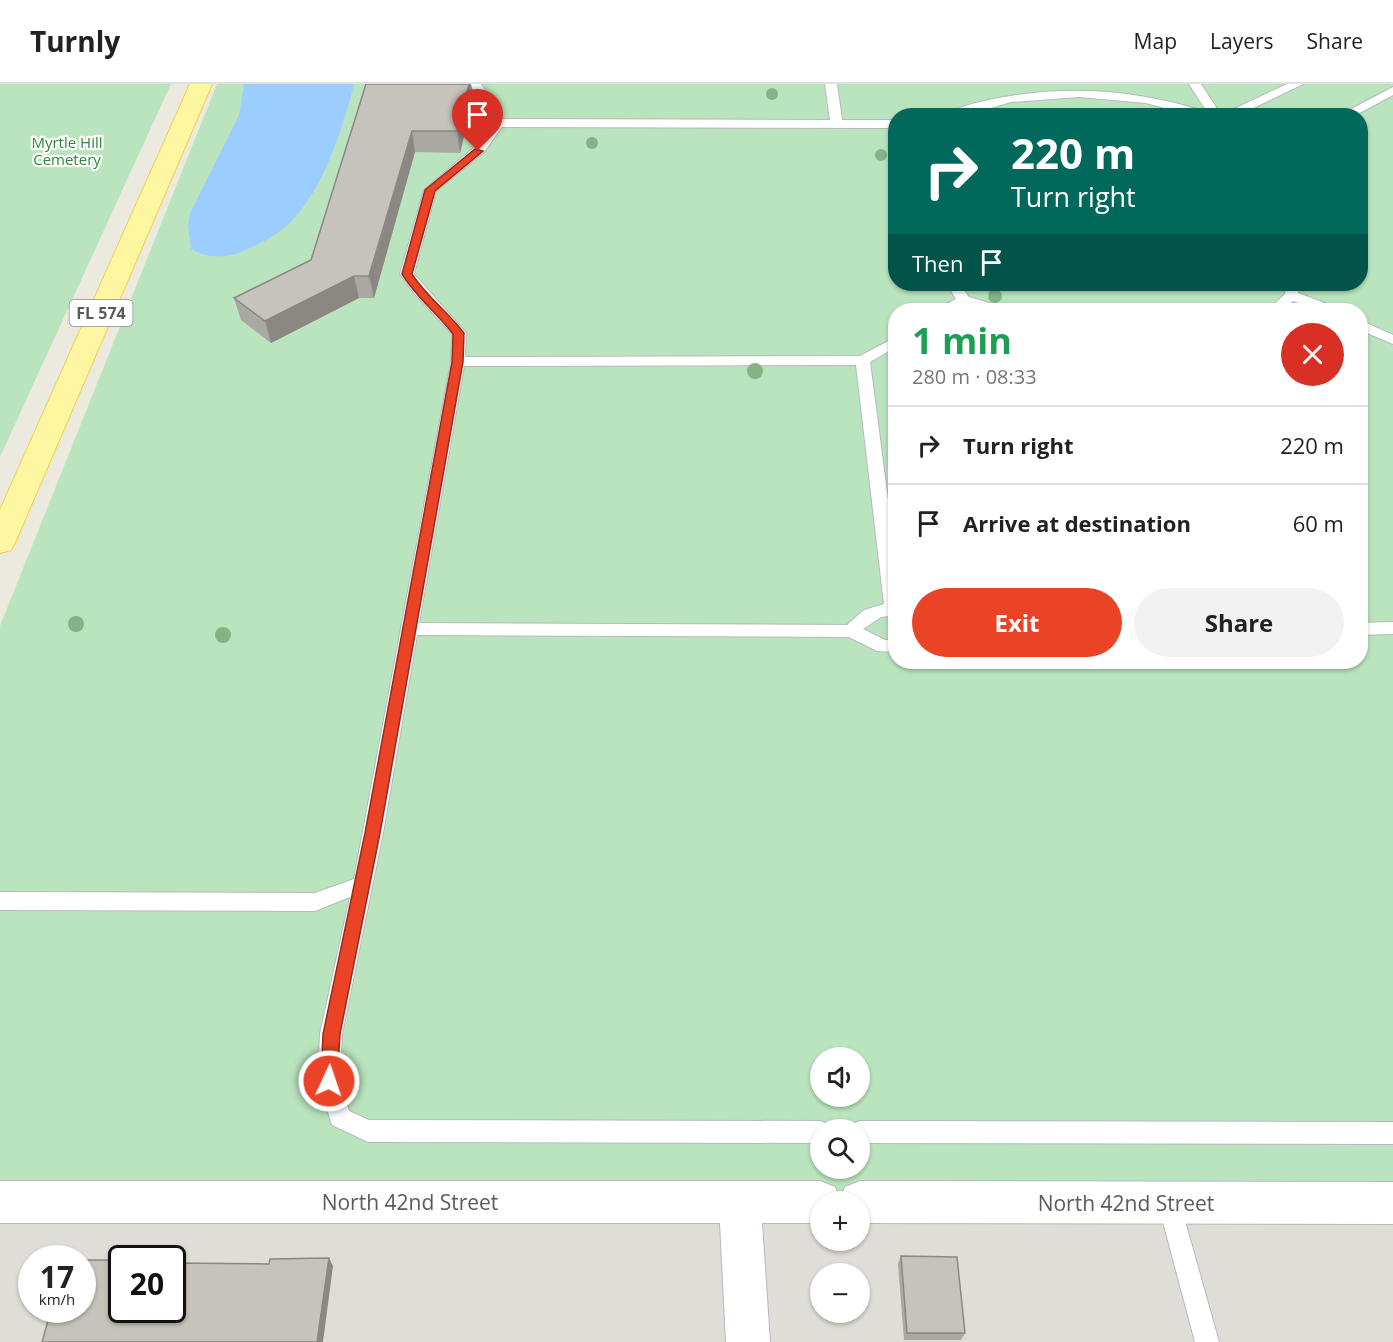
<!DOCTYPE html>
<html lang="en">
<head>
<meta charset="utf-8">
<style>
	:root { --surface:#fff; --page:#f2f2f2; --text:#222; --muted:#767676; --line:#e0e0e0; --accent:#ea4326 }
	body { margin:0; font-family:"Open Sans",sans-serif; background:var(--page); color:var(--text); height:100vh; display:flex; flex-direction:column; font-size:22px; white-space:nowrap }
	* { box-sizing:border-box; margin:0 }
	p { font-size:20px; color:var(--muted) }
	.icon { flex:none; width:33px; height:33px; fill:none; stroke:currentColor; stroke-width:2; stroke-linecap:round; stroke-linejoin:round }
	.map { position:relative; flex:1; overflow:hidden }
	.panel { position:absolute; left:888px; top:219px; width:480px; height:366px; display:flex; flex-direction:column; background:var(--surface); border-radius:24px; box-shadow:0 2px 4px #0004 }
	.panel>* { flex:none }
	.banner { position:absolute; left:888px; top:24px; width:480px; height:183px; border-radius:24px; box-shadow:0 2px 4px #0004; background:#00695c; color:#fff; overflow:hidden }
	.tools { position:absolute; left:810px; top:963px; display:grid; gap:12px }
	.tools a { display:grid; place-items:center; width:60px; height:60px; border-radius:50%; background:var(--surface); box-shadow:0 2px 4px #0004; font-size:30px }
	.speed { position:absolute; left:18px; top:1161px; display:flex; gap:12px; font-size:30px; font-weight:700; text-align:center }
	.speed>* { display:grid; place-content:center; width:78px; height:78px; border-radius:50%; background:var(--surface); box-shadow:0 2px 4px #0004; line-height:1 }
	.speed small { font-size:15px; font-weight:400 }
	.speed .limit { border:3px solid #111; border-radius:9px; background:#fff; color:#111 }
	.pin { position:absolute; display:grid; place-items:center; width:51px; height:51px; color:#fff; margin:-62px -26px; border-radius:50% 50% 50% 0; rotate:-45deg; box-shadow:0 0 6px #0007 }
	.pin .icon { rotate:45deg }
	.me { position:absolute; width:66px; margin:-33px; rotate:3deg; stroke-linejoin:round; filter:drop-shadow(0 0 4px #0008) }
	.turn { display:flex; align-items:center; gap:21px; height:126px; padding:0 24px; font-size:27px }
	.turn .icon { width:78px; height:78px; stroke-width:2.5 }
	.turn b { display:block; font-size:42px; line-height:51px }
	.then { display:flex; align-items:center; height:57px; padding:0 24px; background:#0003; gap:12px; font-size:22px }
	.round { display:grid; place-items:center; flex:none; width:63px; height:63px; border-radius:32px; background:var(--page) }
	.overview { display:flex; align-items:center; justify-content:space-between; height:102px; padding:0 24px }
	h1 { font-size:36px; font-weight:700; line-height:45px; color:#1e9e55 }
	.action { display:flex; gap:12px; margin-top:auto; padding:12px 24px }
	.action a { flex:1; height:69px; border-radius:36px; background:var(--accent); color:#fff; font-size:24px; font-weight:700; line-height:69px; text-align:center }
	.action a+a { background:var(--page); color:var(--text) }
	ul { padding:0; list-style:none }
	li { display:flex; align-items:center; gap:18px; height:78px; padding:0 24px; border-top:2px solid var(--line) }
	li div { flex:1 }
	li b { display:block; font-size:22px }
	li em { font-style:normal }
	header { display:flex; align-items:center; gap:36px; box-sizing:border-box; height:84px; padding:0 30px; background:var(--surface); border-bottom:2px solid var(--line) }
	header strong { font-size:28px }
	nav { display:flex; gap:33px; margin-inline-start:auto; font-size:21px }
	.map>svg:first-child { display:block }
	.industrial { fill:#dfddd7; fill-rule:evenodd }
	.green { fill:#bae4bd; fill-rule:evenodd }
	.water { fill:#9ccdff }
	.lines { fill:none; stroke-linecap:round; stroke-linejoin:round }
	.service-casing { stroke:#b7b9bf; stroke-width:2 }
	.minor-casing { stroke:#b7b9bf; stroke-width:2 }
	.primary-casing { stroke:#f2d051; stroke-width:2 }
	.service { fill:#fff; fill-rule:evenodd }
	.minor { fill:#fff; fill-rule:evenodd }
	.primary { fill:#fff6a1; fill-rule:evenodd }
	.tree { fill:#86b286 }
	.wall { fill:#aaa8a2 }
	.shaded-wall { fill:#8b8884 }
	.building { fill:#c6c3bc; stroke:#8b8884; stroke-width:1.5 }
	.route { fill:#ea4326; stroke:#982c19; stroke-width:1.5 }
	.labels { text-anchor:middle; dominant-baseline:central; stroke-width:4.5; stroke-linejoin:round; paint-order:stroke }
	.far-park-label { font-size:15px; fill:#33853d; stroke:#fff }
	.shield { fill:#fff; stroke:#8a8c90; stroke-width:1.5 }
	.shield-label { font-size:16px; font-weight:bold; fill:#585b61 }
	.near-street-label { font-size:21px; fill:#585b61; stroke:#fff }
</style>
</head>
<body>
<header>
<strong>Turnly</strong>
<nav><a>Map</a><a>Layers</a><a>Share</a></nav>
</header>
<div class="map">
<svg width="1393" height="1258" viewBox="0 0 1393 1258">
	<rect width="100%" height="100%" fill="#eceadf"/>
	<path class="industrial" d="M0,1118H820V1156H860V1118L1393,1119V1258H0ZM32,1174H82V1226H32ZM122,1174H172V1226H122ZM820,1190H860V1228H820Z"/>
	<g class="green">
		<path d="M0,0H171L0,373Z"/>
		<path d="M217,0H1393V1119L0,1118V542ZM896,32H1360V200H896ZM896,226H1360V578H896ZM820,974H860V1012H820ZM820,1046H860V1084H820Z"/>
	</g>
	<path class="water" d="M244,0H354C342,48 318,125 273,152C265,157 257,161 248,165C229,174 210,176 191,165L188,142L190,129L239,31Z"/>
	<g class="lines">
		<g class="service-casing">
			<g id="service">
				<path d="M469,0H481L503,35L830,36L825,0H837L842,36H896V44L502,43L484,68L436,107L414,190L466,249L465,273L860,272L896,253V263L870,278L896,477V531L881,533L863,545L885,556H896V568L877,567L849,553L417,551L383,749L342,950L340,997L349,1027L369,1036L820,1037L828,1040L830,1046H820V1059L368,1058L332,1041L318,997L320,950L350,813L315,827L0,826V808L315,809L354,795L451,278L452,250L414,209L400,190L424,106L476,62L493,39L485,22ZM856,281L884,520L864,526L847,541L419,539L464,282Z"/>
				<path d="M1189,0H1201L1221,31L1287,0H1303L1237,32H1194L1146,19L1079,13L1011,18L964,32H945C956,23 975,19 988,16C1062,0 1135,5 1207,28Z"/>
				<path d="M1393,3V11L1354,32H1338Z"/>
				<path d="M947,200H959L969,213L1002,223L1004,226H984L965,221L955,226H939L941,223L956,215Z"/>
				<path d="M1288,200H1300L1298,209L1335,223L1337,226H1319L1293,217L1283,226H1268L1285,210Z"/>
				<path d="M1360,236L1393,251V260L1360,246Z"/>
				<path d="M1393,538V550L1360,551V539Z"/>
				<path d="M860,1037L1393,1038V1060L860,1059V1046H850L852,1040Z"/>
				<path d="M1169,1108L1177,1111L1180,1119L1219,1258H1195L1158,1119L1161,1111Z"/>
			</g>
		</g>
		<g class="minor-casing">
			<path id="minor" d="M0,1097H820L835,1103L840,1115L845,1103L860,1097L1393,1098V1140L860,1139V1118H820V1139H762L770,1258H726L720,1139H0Z"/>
		</g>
		<g class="primary-casing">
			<path id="primary" d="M190,0H212L15,459L11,466L0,469V426Z"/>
		</g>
		<use href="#service" class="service"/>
		<use href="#minor" class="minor"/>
		<use href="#primary" class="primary"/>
	</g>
	<g class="tree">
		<circle cx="772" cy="10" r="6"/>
		<circle cx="592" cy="59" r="6"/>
		<circle cx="881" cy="71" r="6"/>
		<circle cx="995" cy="212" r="7"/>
		<circle cx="755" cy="287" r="8"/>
		<circle cx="76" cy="540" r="8"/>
		<circle cx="223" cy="551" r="8"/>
	</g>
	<g class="wall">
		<path d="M366,0H471L473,16L460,69L415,68L374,214H359L271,259L241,236L234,214L311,176Z"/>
		<path d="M901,1172L965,1249L961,1256H904L898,1180Z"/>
	</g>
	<g class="shaded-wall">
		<path d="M469,0H471L473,16L460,69L457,47Z"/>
		<path d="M412,47L415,68L374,214L369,192Z"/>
		<path d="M354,192L359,214L271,259L265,237Z"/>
		<path d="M329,1174L333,1182L323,1258H317Z"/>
	</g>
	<g class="building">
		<path d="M366,0H469L457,47H412L369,192H354L265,237L234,214L311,176Z"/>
		<path d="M901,1172L957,1173L965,1249H907Z"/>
		<path d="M329,1174L317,1258H42L51,1226H82V1176H122V1226H172V1179L269,1180L270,1175Z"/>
	</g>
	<path class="route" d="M475,65L483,67L435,107L412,190C426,212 448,228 464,249L463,278L380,749L340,950L337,997L335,1002L329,1005L323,1002L321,997L323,950L365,749L452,278L453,250C437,229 416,213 402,190L425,106Z"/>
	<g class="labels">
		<g class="far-park-label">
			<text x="67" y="58">Myrtle Hill<tspan x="67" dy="17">Cemetery</tspan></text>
		</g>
		<rect class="shield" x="69.5" y="216" width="63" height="26" rx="4.5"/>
		<g class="shield-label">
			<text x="101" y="229">FL 574</text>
		</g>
		<g class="near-street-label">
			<text x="410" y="1118">North 42nd Street</text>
			<text x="1126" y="1119">North 42nd Street</text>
		</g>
	</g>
</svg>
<div class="tools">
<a><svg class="icon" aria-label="sound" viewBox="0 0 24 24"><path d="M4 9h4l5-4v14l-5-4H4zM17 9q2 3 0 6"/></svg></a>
<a><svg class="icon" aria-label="search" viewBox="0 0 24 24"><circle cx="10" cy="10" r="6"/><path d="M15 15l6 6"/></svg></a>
<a>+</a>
<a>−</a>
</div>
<div class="speed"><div>17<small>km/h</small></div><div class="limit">20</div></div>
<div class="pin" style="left:478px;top:67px;background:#d93025"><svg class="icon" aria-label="arrive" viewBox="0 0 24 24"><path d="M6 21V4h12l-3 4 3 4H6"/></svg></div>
<svg class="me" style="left:329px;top:997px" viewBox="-20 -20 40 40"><circle r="17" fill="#ea4326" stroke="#fff" stroke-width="3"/><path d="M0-11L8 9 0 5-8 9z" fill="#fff"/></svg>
<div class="banner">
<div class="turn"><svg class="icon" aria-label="right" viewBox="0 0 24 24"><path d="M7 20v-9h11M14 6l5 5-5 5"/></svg><div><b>220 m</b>Turn right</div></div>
<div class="then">Then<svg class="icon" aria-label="arrive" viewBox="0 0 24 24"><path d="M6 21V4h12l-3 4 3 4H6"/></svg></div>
</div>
<section class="panel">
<div class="overview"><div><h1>1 min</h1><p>280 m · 08:33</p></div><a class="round" style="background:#d93025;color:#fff"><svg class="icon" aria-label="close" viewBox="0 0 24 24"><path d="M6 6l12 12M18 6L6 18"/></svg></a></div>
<ul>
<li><svg class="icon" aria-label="right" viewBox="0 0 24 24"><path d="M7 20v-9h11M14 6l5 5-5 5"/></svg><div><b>Turn right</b></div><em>220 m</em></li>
<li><svg class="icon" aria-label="arrive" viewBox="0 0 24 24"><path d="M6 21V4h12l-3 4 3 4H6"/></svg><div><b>Arrive at destination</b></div><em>60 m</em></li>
</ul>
<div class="action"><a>Exit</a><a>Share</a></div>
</section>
</div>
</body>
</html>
